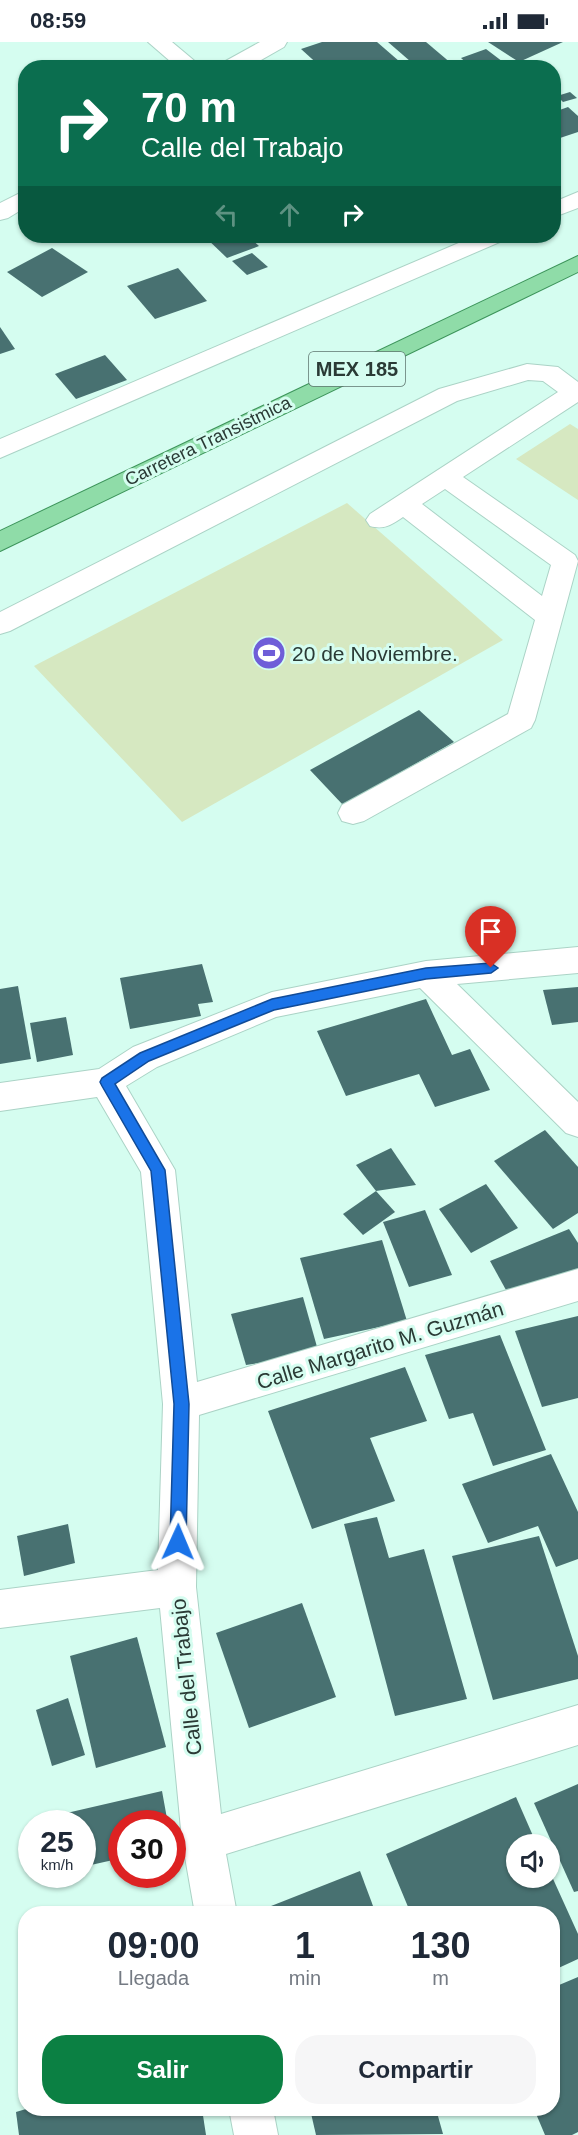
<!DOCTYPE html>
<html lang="es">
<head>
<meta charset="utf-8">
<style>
	:root { --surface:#fff; --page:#f6f6f7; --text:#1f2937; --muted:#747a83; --accent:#0b8043 }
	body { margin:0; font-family:Arial,sans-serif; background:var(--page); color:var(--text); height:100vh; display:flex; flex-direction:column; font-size:22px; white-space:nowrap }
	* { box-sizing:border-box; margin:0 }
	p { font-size:20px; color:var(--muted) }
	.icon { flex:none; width:33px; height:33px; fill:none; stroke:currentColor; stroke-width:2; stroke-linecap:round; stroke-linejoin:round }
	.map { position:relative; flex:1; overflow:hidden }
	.side { position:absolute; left:18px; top:1864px; width:542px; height:210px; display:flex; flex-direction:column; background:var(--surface); border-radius:24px; box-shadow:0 2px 4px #0004 }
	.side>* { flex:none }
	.top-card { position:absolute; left:18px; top:18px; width:543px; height:183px; border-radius:24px; box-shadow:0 2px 4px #0004; background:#0b6e4f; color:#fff; overflow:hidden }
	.fabs { position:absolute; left:506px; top:1792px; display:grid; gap:12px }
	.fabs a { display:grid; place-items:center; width:54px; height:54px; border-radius:50%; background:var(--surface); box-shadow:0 2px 4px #0004; font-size:30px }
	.speed { position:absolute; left:18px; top:1768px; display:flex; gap:12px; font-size:30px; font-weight:700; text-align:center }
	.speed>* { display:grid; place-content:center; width:78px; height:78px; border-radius:50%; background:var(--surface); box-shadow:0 2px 4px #0004; line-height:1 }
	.speed small { font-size:15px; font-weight:400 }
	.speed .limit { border:9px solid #d22; background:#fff; color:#111 }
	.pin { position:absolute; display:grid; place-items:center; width:51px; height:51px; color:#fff; margin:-62px -26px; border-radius:50% 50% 50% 0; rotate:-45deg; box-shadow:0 0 6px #0007 }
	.pin .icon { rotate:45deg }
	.me { position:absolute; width:66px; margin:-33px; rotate:1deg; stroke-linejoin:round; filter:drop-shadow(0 0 4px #0008) }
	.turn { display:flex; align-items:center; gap:21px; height:126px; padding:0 24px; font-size:27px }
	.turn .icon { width:78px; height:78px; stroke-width:2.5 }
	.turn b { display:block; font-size:42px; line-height:51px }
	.lanes { display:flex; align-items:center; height:57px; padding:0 24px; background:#0003; justify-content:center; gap:30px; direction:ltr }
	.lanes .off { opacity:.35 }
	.eta { display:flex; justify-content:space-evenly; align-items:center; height:102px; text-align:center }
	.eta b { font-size:36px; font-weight:600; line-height:42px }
	.action { display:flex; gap:12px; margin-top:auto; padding:12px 24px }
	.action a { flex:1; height:69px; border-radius:24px; background:var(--accent); color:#fff; font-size:24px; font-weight:600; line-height:69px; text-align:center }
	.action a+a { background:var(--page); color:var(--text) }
	.status { display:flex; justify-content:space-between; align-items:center; height:42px; padding:0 30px; background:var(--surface); direction:ltr }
	.status svg { height:16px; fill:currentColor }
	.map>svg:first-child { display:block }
	.green { fill:#d6e8c1 }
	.building { fill:#487171 }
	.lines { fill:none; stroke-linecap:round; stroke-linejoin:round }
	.minor-casing { stroke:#abd3c6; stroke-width:2 }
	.major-casing { stroke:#3c945a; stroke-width:2 }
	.minor { fill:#fff; fill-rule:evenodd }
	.major { fill:#8fdca8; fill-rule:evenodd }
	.route { fill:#1a73e8; stroke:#114b97; stroke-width:1.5 }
	.labels { text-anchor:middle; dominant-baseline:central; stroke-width:6; stroke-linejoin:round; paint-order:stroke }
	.far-street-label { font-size:18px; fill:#2a3a35; stroke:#d5fdf0 }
	.shield { fill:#d5fdf0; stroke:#5d746d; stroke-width:1.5 }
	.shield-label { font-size:20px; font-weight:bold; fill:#2a3a35 }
	.poi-label { font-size:21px; fill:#2a3a35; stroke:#d5fdf0; text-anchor:start }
	.street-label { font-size:21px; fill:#2a3a35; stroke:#d5fdf0 }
</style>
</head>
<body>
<div class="status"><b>08:59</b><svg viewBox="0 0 49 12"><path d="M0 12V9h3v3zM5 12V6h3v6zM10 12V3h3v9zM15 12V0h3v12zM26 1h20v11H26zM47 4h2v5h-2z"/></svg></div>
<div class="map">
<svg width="578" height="2093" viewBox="0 0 578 2093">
	<rect width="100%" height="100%" fill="#d5fdf0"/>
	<g class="green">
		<path d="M570,382L578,387V458L516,417Z"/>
		<path d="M347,461L503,598L182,780L34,624Z"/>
	</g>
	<g class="building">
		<path d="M322,0H377L407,26H322L301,7Z"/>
		<path d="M388,0H426L452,22L441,26H418Z"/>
		<path d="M488,0H563L519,20Z"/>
		<path d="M486,7L507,23L501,26H472L461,16Z"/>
		<path d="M132,18L145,26H119Z"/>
		<path d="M570,50L577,56L563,60L557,54Z"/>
		<path d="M568,65L578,74V90L557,97L554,94V70Z"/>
		<path d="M204,194H248L259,204L227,216Z"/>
		<path d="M52,206L88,230L42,255L7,230Z"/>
		<path d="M252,211L268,225L247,233L232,219Z"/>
		<path d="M178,226L207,259L155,277L127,244Z"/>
		<path d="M0,285L15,307L0,312Z"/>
		<path d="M105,313L127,338L76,357L55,332Z"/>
		<path d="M419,668L454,700L343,763L310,728Z"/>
		<path d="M202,922L213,960L198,962L201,974L130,987L120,936Z"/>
		<path d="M18,944L31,1017L0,1022V947Z"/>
		<path d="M578,945V980L552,983L543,948Z"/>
		<path d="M426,957L452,1013L470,1007L490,1048L435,1065L419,1032L346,1054L317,989Z"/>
		<path d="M66,975L73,1013L37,1020L30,981Z"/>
		<path d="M545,1088L578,1125V1171L553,1187L494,1119Z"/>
		<path d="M391,1106L416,1143L376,1149L356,1123Z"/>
		<path d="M486,1142L518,1186L471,1211L439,1167Z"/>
		<path d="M376,1149L395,1170L363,1193L343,1172Z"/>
		<path d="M425,1168L452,1233L409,1245L383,1180Z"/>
		<path d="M569,1187L578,1201V1228L511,1257L490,1219Z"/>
		<path d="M382,1198L407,1279L324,1297L300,1216Z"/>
		<path d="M303,1255L319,1312L246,1323L231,1272Z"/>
		<path d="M578,1274V1356L542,1365L515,1289Z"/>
		<path d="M500,1293L546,1408L493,1424L473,1371L449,1377L425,1313Z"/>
		<path d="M405,1325L427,1379L370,1396L395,1459L312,1487L268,1369Z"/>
		<path d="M551,1412L578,1470V1517L556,1525L538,1484L488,1501L462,1442Z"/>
		<path d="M377,1475L389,1516L424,1507L467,1657L395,1674L344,1482Z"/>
		<path d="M68,1482L75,1521L24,1534L17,1494Z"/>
		<path d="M539,1494L578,1614V1637L493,1658L452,1514Z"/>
		<path d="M302,1561L336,1655L249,1686L216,1591Z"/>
		<path d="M137,1595L166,1705L96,1726L70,1614Z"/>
		<path d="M68,1656L85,1713L52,1724L36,1668Z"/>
		<path d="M578,1742V1849L574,1850L534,1761Z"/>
		<path d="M162,1749L168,1782H122V1816L82,1825V1782H60L58,1773Z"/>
		<path d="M516,1755L537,1803H516V1836H549V1828L578,1892V1917L552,1929V1872H411L386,1812Z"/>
		<path d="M360,1829L376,1872H267L266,1866Z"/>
		<path d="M578,1935V2090L572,2093H545L534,2067H552V1946Z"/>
		<path d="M26,2067H202L206,2093H19L16,2070Z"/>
		<path d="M310,2067H436L443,2092L316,2093Z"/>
	</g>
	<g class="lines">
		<g class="minor-casing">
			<g id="minor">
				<path d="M148,0H172L203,26H178Z"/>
				<path d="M260,0H287L284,5L247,26H219L222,21Z"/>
				<path d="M26,148V165L8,176L0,178V161Z"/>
				<path d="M578,150V166L554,175V160Z"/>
				<path d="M475,194H506L502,199L0,416V397Z"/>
				<path d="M527,322L558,325L578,340V360L463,435L575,513L578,519L535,678L531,686L364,779L353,782L342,779L338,771L342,763L508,672L535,578L403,475C391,483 384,488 370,484L366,478L370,472L558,350L543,339L528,338L457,359L10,589L0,592V570L439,347ZM445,447L551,523L542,554L422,462Z"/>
				<path d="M578,905V931L457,942L578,1060V1095L566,1091L420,946L276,975L157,1025L126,1044L175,1128L197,1340L578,1227V1259L199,1373L196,1545L221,1772L578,1663V1703L226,1812L237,1872H195L182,1798L160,1566L0,1586V1548L158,1528L163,1362L141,1130L97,1055L0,1069V1041L99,1027L133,1005L272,950L426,919Z"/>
				<path d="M229,2067H273L278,2093H234Z"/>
			</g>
		</g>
		<g class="major-casing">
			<path id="major" d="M578,214V230L0,509V489Z"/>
		</g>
		<use href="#minor" class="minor"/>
		<use href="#major" class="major"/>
	</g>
	<path class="route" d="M491,921L498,926L491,931L426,937L274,968L149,1019L115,1042L165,1128L189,1362L186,1500L183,1505L178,1507L172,1505L170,1500L174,1362L151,1129L102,1044L100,1040L102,1036L140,1011L272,957L426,926Z"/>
	<defs>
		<g id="stadium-disc" transform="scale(1.725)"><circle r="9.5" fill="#6f5ed8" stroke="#d5fdf0"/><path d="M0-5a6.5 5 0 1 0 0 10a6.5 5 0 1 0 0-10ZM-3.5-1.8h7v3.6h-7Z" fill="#fff"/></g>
	</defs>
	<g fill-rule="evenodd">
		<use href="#stadium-disc" x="269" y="611"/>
	</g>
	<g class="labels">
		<g class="far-street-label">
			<text transform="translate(208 399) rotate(-26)">Carretera Transistmica</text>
		</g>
		<rect class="shield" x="309" y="310" width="96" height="34" rx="4.5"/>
		<g class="shield-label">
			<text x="357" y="327">MEX 185</text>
		</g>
		<g class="poi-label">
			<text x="292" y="611">20 de Noviembre.</text>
		</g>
		<g class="street-label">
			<text transform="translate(380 1303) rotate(-17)">Calle Margarito M. Guzmán</text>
			<text transform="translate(186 1635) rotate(-96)">Calle del Trabajo</text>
		</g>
	</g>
</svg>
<div class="fabs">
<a><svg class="icon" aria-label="sound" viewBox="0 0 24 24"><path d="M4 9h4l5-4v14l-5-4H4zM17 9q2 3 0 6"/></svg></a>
</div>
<div class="speed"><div>25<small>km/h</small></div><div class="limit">30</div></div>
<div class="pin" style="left:491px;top:926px;background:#d93025"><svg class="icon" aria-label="arrive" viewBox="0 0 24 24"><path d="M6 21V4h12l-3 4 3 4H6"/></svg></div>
<svg class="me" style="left:178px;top:1500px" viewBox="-20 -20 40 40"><path d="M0-17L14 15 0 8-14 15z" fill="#1a73e8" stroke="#fff" stroke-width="4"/></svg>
<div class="top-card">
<div class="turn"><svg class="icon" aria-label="right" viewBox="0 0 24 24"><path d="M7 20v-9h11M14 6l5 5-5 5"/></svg><div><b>70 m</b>Calle del Trabajo</div></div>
<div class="lanes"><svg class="icon off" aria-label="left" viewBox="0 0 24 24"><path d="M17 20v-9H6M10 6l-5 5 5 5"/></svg><svg class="icon off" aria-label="ahead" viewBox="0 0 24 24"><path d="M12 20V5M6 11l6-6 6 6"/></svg><svg class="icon" aria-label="right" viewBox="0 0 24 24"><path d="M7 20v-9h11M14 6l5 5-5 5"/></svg></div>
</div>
<section class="side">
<div class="eta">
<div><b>09:00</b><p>Llegada</p></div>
<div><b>1</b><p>min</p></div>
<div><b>130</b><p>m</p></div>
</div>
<div class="action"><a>Salir</a><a>Compartir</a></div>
</section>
</div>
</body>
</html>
